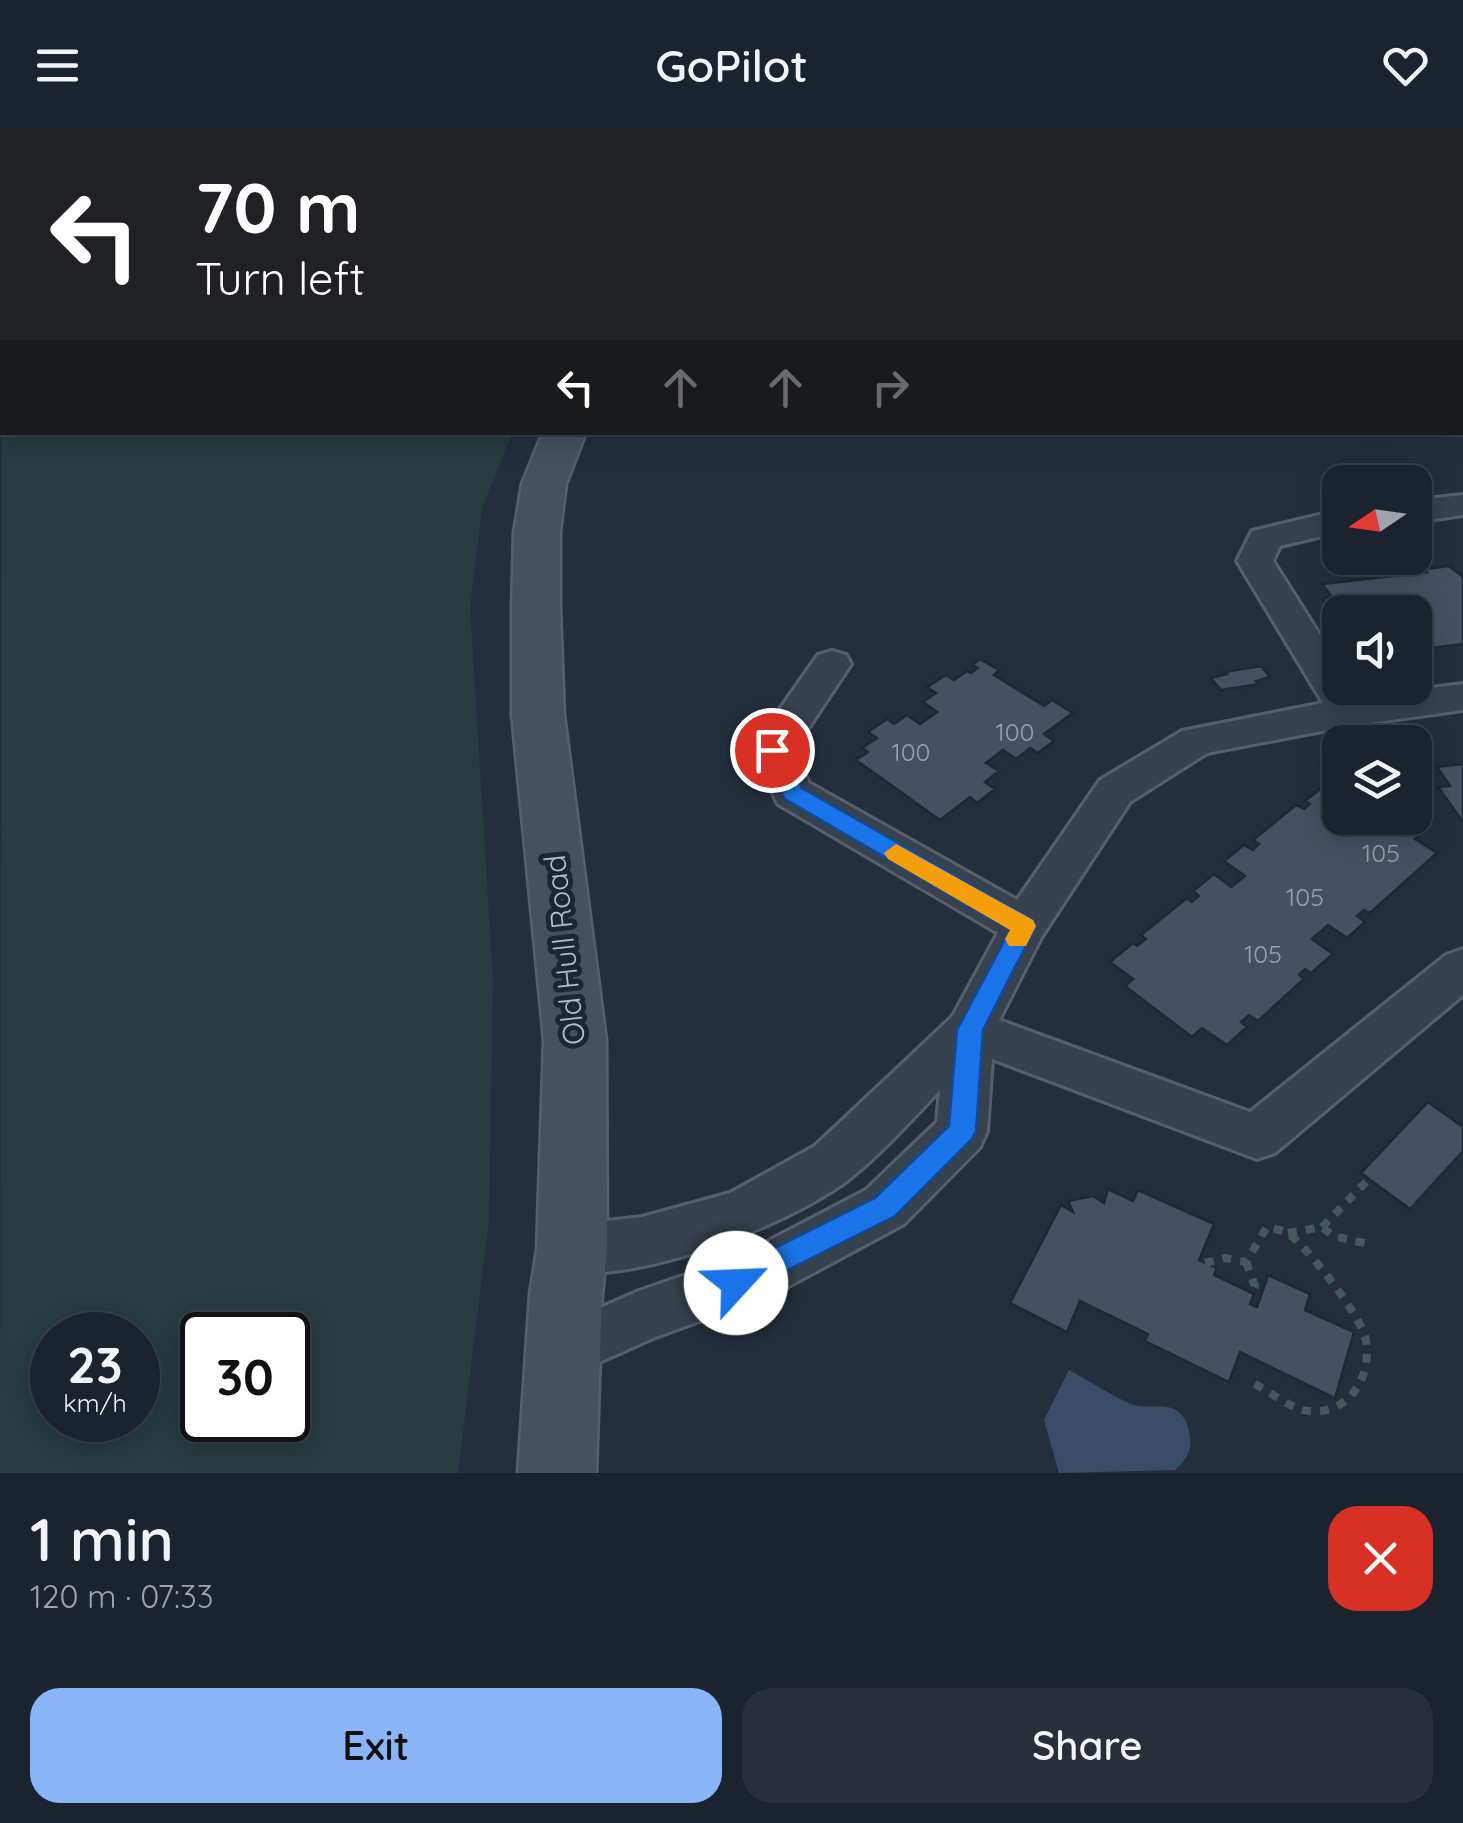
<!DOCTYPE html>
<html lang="en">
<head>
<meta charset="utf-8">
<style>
	:root { --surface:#1b232e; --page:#282f3a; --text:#f1f3f6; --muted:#a0a4aa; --line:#39404a; --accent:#8ab4f8 }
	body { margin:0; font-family:Quicksand,sans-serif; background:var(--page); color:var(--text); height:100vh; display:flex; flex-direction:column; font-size:38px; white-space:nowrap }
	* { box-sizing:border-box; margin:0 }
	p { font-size:32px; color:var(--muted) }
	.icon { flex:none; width:55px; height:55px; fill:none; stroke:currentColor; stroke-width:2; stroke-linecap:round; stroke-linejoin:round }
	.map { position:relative; height:1343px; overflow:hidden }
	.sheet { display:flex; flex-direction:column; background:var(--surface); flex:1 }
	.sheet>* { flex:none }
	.guide { position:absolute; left:0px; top:0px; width:1465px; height:305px; box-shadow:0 5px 25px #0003,0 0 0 2px var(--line); background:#202124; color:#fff; overflow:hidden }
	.needle { width:65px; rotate:257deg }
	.buttons { position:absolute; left:1322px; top:335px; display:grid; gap:20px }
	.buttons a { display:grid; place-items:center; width:110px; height:110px; border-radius:20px; background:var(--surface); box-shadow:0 5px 25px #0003,0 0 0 2px var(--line); font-size:50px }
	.speed { position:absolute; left:30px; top:1182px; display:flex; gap:20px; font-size:50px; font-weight:700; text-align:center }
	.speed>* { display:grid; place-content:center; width:130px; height:130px; border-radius:50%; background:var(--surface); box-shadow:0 5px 25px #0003,0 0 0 2px var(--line); line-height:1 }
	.speed small { font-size:25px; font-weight:400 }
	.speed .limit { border:5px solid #111; border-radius:15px; background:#fff; color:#111 }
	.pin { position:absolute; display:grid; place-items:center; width:85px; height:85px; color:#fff; margin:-42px; border:5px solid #fff; border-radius:50%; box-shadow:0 2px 10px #0007 }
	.me { position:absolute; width:110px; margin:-55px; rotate:65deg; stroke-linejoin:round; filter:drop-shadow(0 0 8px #0008) }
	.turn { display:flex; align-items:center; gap:35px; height:210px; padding:0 30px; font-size:45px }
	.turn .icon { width:130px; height:130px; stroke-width:2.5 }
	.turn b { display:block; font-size:70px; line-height:85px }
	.lanes { display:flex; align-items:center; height:95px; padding:0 30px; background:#0003; justify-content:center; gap:50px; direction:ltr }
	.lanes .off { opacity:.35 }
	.round { display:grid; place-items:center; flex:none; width:105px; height:105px; border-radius:30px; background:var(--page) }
	.head { display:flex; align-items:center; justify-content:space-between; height:170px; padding:0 30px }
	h1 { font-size:60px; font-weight:600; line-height:75px }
	.primary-button { display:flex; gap:20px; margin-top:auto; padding:20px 30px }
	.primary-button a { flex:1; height:115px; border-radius:30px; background:var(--accent); color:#111; font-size:40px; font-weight:600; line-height:115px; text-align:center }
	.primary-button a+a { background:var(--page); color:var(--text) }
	header { display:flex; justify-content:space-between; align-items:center; height:130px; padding:0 30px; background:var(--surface); font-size:45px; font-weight:600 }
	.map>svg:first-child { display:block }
	.green { fill:#263c3f; fill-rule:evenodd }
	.water { fill:#394c67 }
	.building { fill:#455162; stroke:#1f2835; stroke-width:2.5 }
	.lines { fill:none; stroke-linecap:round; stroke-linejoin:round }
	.minor-casing { stroke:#565f6c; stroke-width:6 }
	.tertiary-casing { stroke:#565f6c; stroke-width:5 }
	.secondary-casing { stroke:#565f6c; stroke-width:5 }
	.motorway-casing { stroke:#434c59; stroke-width:5 }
	.path { stroke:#44595c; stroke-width:8; stroke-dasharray:9 9; stroke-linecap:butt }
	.minor { fill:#38414e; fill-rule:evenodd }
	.tertiary { fill:#38414e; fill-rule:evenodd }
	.secondary { fill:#465061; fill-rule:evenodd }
	.motorway { fill:#746855; fill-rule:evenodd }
	.route { fill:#1a73e8; stroke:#114b97; stroke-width:2.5 }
	.slow { fill:#f59e0b }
	.labels { text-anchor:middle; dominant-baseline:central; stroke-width:10; stroke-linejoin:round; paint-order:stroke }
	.number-label { font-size:25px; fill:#98a1af }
	.street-label { font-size:30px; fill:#b4bcc9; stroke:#1d2633 }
</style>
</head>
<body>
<header><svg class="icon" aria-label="menu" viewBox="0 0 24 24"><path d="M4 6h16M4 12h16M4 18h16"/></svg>GoPilot<svg class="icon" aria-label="heart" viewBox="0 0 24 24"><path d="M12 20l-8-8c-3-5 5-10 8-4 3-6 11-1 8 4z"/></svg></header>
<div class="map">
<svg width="1463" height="1343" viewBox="0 0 1463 1343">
	<rect width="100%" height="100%" fill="#242f3e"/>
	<path class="green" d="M2,297V302L512,303L482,378L470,478L493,847L489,1090L458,1343H0ZM52,1205H138V1290H52ZM202,1205H288V1290H202Z"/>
	<path class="water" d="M1069,1240C1090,1251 1110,1265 1131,1274C1152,1283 1184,1262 1190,1307C1192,1322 1185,1331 1175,1340L1059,1343L1044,1290Z"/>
	<g class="building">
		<path d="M1449,436L1463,447V514L1415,520V482H1340V492L1323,469L1332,467L1322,454L1427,442L1425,439Z"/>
		<path d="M980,529L999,540L994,545L1044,576L1052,570L1073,583L1044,604L1054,611L1038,623L1030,618L1016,629L1003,620L986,633L999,641L985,652L995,659L977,673L970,667L940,690L856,630L868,622L862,618L877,608L868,602L887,589L894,594L907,585L920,594L937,582L923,572L936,563L927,557L946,545L954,550L967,541L971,543L978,538L972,535Z"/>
		<path d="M1261,536L1270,547L1256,551L1259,554L1221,560L1211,548L1227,544L1225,542Z"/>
		<path d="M1463,634V692L1438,657L1450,656L1437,637Z"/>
		<path d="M1324,656L1340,666V688H1392L1420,705L1415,709L1437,723L1370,783L1364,780L1357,786L1365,792L1347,808L1328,795L1312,809L1333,824L1311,843L1305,839L1299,845L1304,849L1258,891L1249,885L1241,892L1247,897L1227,915L1202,898L1192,907L1125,856L1133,849L1110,832L1133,813L1137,816L1146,809L1141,805L1187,768L1192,772L1199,766L1193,761L1214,744L1231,757L1245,746L1224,731L1244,715L1253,720L1259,714L1253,710L1296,675L1304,679L1310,674L1305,671Z"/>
		<path d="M1428,972L1463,997V1021L1410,1079L1361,1043Z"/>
		<path d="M1108,1059L1133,1071L1138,1060L1214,1094L1199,1130L1217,1138L1214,1145L1254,1164L1250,1174L1257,1177L1268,1145L1310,1164L1305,1180L1354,1202L1335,1268L1240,1222L1229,1252L1145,1211L1148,1204L1080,1171L1067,1202L1010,1173L1061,1075L1073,1082L1068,1071L1093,1066L1104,1073Z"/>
	</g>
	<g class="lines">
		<g class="minor-casing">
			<g id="minor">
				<path d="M1463,365V385L1415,392V370Z"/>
				<path d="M1340,380V402L1280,416L1273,431L1340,537V558H1353L1359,567L1463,554V580L1348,596L1207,623L1130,672L1042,806L999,890L1250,982L1446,825L1463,819V865L1275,1023L1257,1029L992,929L987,1001L980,1017L904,1094L774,1164L653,1208L564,1248L544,1240L536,1221L544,1202L639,1161L740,1126L866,1060L937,992L940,960C912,989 884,1021 853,1046C798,1092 620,1163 553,1137L545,1120L553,1103L572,1095L642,1087L730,1063L815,1016L953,886L998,803L778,674L751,620L818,525L832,521L846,525L851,534L793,621L809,653L1017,770L1100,650L1182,601L1323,573L1237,431L1252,401Z"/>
			</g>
		</g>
		<g class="tertiary-casing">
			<rect id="tertiary" x="1462" y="254" width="1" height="24"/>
		</g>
		<g class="secondary-casing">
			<path id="secondary" d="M543,302H586L566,354L560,402V478L564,585L606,910L607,1120L602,1164L596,1343H518L530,1164L537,1120L544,910L512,585V478L514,402L522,354Z"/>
		</g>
		<g class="motorway-casing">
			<g id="motorway">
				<path d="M799,0H850L851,2H800Z"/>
				<path d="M1047,0H1102L1103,2H1048Z"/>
				<rect x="1462" y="9" width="1" height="20"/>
				<rect x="0" y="52" width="2" height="20"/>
				<rect x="1462" y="142" width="1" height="22"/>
				<path d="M2,162V186L0,187V163Z"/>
			</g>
		</g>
		<g class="path">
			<path d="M1322,1097L1369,1049"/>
			<path d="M1288,1103L1322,1097L1333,1106L1369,1114"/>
			<path d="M1246,1132L1255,1156L1251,1163"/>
			<path d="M1205,1133L1225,1128L1246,1132L1267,1097C1274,1099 1283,1100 1289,1104C1308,1118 1362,1187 1366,1210C1372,1248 1349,1285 1308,1281C1291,1279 1269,1261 1253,1253"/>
		</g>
		<use href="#minor" class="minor"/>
		<use href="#tertiary" class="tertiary"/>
		<use href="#secondary" class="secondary"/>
		<use href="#motorway" class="motorway"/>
	</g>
	<path class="route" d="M772,612L780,614L802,658L1033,790L1036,796L983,900L976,1001L972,1009L895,1086L736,1166L725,1162L721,1153L725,1143L875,1068L949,996L957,900L1010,800L785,669L761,620Z"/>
	<path class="slow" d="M896,714L1033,790L1036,796L1026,816H1009L1005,809L1010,800L888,729L884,723Z"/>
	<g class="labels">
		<g class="number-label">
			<text x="1015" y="601">100</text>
			<text x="911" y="621">100</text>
			<text x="1381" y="722">105</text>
			<text x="1305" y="766">105</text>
			<text x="1263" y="823">105</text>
		</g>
		<g class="street-label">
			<text transform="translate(564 820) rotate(-96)">Old Hull Road</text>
		</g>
	</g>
</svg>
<div class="buttons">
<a><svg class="needle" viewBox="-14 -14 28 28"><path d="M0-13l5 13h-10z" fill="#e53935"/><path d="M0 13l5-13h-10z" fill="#a0a4aa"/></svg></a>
<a><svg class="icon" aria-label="sound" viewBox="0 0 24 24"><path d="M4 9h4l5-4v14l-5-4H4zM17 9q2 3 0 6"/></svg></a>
<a><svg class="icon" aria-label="layers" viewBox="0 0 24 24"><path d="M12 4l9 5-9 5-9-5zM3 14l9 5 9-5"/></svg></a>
</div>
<div class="speed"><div>23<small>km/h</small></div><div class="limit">30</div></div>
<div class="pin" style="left:772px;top:620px;background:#d93025"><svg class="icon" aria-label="arrive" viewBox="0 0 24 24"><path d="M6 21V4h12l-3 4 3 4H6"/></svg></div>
<svg class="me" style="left:736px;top:1153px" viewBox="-20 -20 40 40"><circle r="19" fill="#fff"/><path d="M0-13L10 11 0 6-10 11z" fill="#1a73e8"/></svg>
<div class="guide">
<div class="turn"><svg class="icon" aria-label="left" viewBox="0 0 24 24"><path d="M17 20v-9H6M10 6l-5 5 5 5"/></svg><div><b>70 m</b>Turn left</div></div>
<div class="lanes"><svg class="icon" aria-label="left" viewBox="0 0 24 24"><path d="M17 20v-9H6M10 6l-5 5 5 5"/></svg><svg class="icon off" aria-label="ahead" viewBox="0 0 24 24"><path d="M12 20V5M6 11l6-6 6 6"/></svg><svg class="icon off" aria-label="ahead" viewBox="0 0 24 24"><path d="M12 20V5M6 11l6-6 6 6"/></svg><svg class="icon off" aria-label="right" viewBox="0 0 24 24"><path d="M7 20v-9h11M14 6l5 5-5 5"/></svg></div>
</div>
</div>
<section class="sheet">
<div class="head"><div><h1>1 min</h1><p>120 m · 07:33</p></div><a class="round" style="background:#d93025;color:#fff"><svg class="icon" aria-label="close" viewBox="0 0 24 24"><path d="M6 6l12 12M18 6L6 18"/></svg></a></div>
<div class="primary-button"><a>Exit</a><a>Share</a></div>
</section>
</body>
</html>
